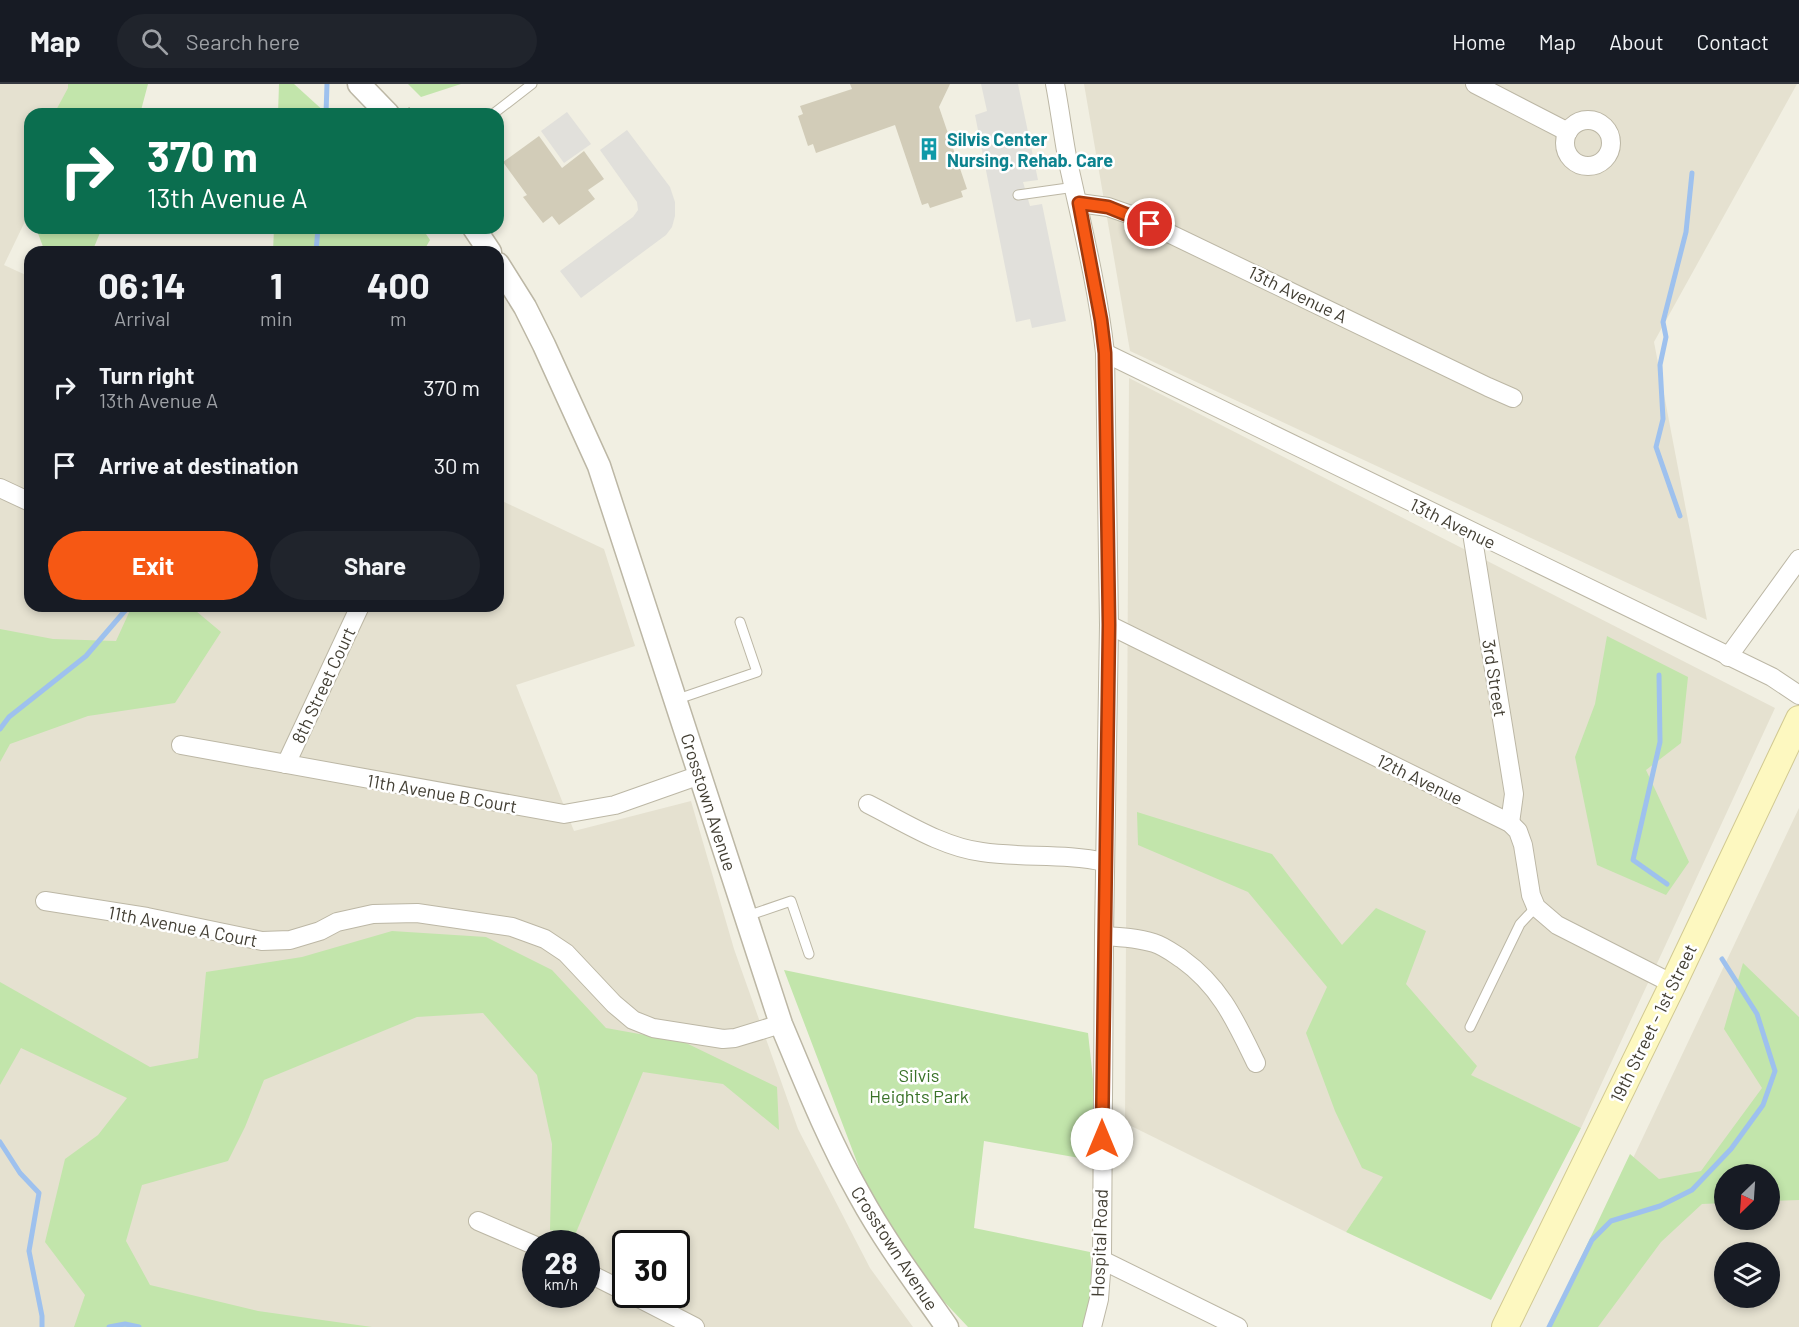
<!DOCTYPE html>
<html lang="en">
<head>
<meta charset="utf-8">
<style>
	:root { --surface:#171b24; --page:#20242c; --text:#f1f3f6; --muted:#9ea1a6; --line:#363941; --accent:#f65814 }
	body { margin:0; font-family:Barlow,sans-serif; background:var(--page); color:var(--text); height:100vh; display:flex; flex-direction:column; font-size:22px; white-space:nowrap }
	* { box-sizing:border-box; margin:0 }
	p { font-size:20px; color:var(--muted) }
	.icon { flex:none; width:33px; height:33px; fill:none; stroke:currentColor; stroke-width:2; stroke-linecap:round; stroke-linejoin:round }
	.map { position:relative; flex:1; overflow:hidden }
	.panel { position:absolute; left:24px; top:162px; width:480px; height:366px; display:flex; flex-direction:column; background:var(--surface); border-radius:18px; box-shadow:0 3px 9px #0003 }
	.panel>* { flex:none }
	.top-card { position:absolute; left:24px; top:24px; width:480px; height:126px; border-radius:18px; box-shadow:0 3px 9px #0003; background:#0b6e4f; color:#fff; overflow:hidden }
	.needle { width:39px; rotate:205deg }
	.buttons { position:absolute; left:1714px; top:1080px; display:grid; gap:12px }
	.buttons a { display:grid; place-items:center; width:66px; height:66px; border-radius:50%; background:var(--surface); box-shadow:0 3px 9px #0003; font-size:30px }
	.speed { position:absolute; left:522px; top:1146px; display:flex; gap:12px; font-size:30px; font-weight:700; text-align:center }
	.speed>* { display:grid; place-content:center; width:78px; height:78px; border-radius:50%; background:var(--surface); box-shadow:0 3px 9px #0003; line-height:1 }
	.speed small { font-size:15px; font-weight:400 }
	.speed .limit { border:3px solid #111; border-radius:9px; background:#fff; color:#111 }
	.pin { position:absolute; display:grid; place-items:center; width:51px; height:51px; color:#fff; margin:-26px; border:3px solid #fff; border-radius:50%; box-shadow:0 2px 6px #0007 }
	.me { position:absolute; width:66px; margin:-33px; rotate:0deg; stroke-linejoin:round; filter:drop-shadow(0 0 4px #0008) }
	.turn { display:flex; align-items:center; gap:21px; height:126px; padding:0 24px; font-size:27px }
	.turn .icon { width:78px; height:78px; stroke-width:2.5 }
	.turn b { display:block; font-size:42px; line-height:51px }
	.eta { display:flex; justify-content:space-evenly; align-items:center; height:102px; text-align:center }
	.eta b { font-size:36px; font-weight:700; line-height:42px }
	.cta { display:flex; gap:12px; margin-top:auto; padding:12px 24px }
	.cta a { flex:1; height:69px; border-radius:36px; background:var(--accent); color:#fff; font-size:24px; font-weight:700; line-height:69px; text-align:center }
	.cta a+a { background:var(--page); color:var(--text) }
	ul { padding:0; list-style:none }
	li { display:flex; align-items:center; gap:18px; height:78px; padding:0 24px }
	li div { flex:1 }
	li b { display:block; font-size:22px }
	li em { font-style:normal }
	header { display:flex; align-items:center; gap:36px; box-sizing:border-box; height:84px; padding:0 30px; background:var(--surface); border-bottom:2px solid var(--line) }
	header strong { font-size:28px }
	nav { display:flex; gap:33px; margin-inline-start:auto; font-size:21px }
	.search { width:420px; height:54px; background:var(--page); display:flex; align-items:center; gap:15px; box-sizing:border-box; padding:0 21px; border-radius:33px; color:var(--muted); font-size:22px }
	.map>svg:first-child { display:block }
	.residential { fill:#e5e1d0; fill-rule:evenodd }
	.green { fill:#c2e5ab }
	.parking { fill:#e1e0db }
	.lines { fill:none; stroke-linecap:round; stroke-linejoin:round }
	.stream { stroke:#9ec1ee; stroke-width:5 }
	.building { fill:#d2ccb8 }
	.service-casing { stroke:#bcb7a5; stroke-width:11 }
	.minor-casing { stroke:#bcb7a5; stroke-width:20 }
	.tertiary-casing { stroke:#bcb7a5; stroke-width:25 }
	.secondary-casing { stroke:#d1c992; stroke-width:28 }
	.path { stroke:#bdb597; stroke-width:3; stroke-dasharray:3 3; stroke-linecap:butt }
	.service { stroke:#fff; stroke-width:9 }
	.minor { stroke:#fff; stroke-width:18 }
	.tertiary { stroke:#fff; stroke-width:22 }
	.secondary { stroke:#fdf8c0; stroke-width:26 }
	.route-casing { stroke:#a0390d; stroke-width:15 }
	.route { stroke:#f65814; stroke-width:10 }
	.labels { text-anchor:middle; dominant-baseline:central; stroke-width:5; stroke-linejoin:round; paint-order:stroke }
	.culture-label { font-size:18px; font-weight:bold; fill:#0d838f; stroke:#fff; text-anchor:start }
	.street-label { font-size:18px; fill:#423e33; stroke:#fff }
	.park-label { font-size:18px; fill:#397228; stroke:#fff }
</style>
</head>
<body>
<header>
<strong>Map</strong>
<div class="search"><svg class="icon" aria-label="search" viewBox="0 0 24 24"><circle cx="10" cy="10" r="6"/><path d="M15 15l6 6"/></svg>Search here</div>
<nav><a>Home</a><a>Map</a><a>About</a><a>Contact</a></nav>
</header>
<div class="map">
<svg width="1799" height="1243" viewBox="0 0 1799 1243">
	<rect width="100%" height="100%" fill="#f1efe2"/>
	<g class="residential">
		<path d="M0,0H93L78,30H30V127L4,181L30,193V522H498V415L604,465L635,562L516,601L574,747L691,717L734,865L798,1045L870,1184L913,1243H0ZM536,1160H586V1210H536ZM626,1160H676V1210H626Z"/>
		<path d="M1084,0H1797L1654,258L1707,536L1130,267Z"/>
		<path d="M1129,294L1775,624L1581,1044L1457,985L1346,1148L1125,1039Z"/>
		<path d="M1799,724V1243H1553ZM1725,1090H1770V1136H1725ZM1725,1168H1770V1214H1725Z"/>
	</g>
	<g class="green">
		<path d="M68,0H148L140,30H54L68,4Z"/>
		<path d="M279,0H294L327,30H278Z"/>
		<path d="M408,0H461L421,13Z"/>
		<path d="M36,144H102L92,168H45Z"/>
		<path d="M274,144H422L430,156L423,168H273Z"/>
		<path d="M132,522H190L221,548L175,619L88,632L10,660L0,678V545L53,555L116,557Z"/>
		<path d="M1607,552L1688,593L1681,659L1646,686L1689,778L1666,811L1597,781L1575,673L1595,620Z"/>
		<path d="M1137,728L1272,770L1342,861L1376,824L1426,847L1406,900L1477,982L1471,991L1581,1044L1491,1216L1346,1148L1383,1093L1362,1084L1335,1027L1306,949L1327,903L1248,808L1138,761Z"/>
		<path d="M392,847L486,853L552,886L606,944L684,958L777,1003L779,1046L723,1000L643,988L575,1151L550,1146L552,1060L537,991L483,929L417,933L264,996L245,1043L228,1077L142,1101L126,1157L150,1201L258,1227L372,1243H74L85,1211L45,1158L65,1075L98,1051L127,1014L21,964L0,1001V898L150,983L198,974L206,888L302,873Z"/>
		<path d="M1743,879L1799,933V1116L1770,1117V1090H1725V1119L1702,1120L1661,1158L1598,1243H1548L1630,1070L1659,1095L1701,1087L1762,1004L1724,945Z"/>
		<path d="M784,886L1088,949L1102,1078L984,1057L974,1144L1090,1168L1096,1227L1085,1243H968L887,1157Z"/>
	</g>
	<g class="parking">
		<path d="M981,0H1018L1038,96L1023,98L1030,122L1042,120L1066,237L1032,244L1030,235L1016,238L975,31L987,27Z"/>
		<path d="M567,28L591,60L564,79L541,47Z"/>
		<path d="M627,46L670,103L675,118V132L672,143L666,151L581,214L560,187L633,133L638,126L637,118L600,66Z"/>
	</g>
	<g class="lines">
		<g class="stream">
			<path d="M326,30L327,0"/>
			<path d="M316,168L318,144"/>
			<path d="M1680,432L1656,363L1663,335L1660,281L1666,253L1663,238L1686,148L1692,89"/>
			<path d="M1659,591L1660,658L1633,776L1667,800"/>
			<path d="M0,645L9,633L86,572L129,522"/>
			<path d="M0,1058L20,1089L39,1109L29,1167L42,1232V1243"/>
			<path d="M109,1243L125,1240L139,1243"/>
			<path d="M1549,1243L1592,1156L1611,1137L1660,1122L1692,1106L1731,1065L1763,1021L1775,987L1757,930L1722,875"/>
		</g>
	</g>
	<g class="building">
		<path d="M850,0H950L939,23L967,105L961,107L963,113L930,124L928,119L922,121L895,41L816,69L813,60L808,62L798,32L803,30L800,22L852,5Z"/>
		<path d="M539,52L562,84L584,67L604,95L588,106L595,115L559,141L552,132L543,139L523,113L527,111L503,78Z"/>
	</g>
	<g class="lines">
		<g class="service-casing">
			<g id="service">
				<path d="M493,30L532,0"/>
				<path d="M1018,111L1075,103"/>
				<path d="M675,616L757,588L740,538"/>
				<path d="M747,832L791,817L809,870"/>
				<path d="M1470,943L1520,840L1536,823"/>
			</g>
		</g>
		<g class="minor-casing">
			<g id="minor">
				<path d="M1055,0C1060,26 1063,52 1068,78C1082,141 1098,205 1105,269L1109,541L1104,852L1102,1176L1099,1215L1092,1243"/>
				<path d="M1475,0L1568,48"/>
				<circle cx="1588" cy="59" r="23"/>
				<path d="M1079,119L1108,123L1131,131L1488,303L1513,314"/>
				<path d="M1105,269L1772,593L1799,611"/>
				<path d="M0,404L30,418"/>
				<path d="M1472,449L1514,710L1510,739"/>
				<path d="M1109,541L1510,739L1518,747L1523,761L1531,811L1536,823L1557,841L1673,900"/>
				<path d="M1728,573L1799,475"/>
				<path d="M181,661L564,730L615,721L700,691"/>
				<path d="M286,680L360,522"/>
				<path d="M868,720C904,738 942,763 982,768C1023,774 1065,769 1105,778"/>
				<path d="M45,817L147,833L262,857L290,856L320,847L337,838L373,830L417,829L512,843L545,855L566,869L614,920L633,936L653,944L723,955L735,954L781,940"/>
				<path d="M1104,852C1121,853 1138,854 1154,859C1164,862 1173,869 1182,875C1221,903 1236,938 1256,979"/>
				<path d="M478,1137L536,1162"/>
				<path d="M1102,1176L1238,1243"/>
				<path d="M586,1188L626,1208"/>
				<path d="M631,1210L695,1243"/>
			</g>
		</g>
		<g class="tertiary-casing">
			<g id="tertiary">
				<path d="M359,0L388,30"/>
				<path d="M474,144L490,168"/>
				<path d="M498,180L525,223L544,261L599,382L781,940C805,997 828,1055 859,1110C884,1156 916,1199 947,1243"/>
			</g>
		</g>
		<g class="secondary-casing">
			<path id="secondary" d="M1505,1243L1673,900L1799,635"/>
		</g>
		<path class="path" d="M408,24L413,30"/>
		<use href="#service" class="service"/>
		<use href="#minor" class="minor"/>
		<use href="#tertiary" class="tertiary"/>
		<use href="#secondary" class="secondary"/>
	</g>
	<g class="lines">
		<g class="route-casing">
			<path id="route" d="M1102,1055L1109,541L1105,269L1101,236L1079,119L1108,123L1150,140"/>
		</g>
		<use href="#route" class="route"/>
	</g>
	<defs>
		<g id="building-bare" transform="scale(1.8)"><path d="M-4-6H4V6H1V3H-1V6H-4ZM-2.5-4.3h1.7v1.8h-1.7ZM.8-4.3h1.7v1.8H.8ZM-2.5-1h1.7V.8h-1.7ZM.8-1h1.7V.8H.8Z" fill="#0f9aa8" stroke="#fff" stroke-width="2.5" paint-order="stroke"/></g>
	</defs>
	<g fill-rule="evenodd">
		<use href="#building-bare" x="929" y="65"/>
	</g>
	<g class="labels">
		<g class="culture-label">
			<text x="947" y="55">Silvis Center<tspan x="947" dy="21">Nursing. Rehab. Care</tspan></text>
		</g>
		<g class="street-label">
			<text transform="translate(1298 210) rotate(26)">13th Avenue A</text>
			<text transform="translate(1453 439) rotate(26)">13th Avenue</text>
			<text transform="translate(1495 594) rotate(81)">3rd Street</text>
			<text transform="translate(323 601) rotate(-65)">8th Street Court</text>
			<text transform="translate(1420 695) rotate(26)">12th Avenue</text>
			<text transform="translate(442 709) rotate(10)">11th Avenue B Court</text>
			<text transform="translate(709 718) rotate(72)">Crosstown Avenue</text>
			<text transform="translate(183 842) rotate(11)">11th Avenue A Court</text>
			<text transform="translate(1653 939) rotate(-64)">19th Street - 1st Street</text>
			<text transform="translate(1099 1159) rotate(-88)">Hospital Road</text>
			<text transform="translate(895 1164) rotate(57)">Crosstown Avenue</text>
		</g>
		<g class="park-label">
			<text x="919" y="991">Silvis<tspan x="919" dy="21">Heights Park</tspan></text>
		</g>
	</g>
</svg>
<div class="buttons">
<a><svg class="needle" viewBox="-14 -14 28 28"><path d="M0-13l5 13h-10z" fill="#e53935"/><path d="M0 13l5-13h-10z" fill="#9ea1a6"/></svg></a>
<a><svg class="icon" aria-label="layers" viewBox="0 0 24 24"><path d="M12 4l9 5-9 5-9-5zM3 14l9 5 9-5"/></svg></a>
</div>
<div class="speed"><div>28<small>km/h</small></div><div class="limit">30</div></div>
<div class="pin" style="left:1150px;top:140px;background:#d93025"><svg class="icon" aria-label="arrive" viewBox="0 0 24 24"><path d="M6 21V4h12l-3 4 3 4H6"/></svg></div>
<svg class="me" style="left:1102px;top:1055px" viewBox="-20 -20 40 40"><circle r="19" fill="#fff"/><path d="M0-13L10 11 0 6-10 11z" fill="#f65814"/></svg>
<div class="top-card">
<div class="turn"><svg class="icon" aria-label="right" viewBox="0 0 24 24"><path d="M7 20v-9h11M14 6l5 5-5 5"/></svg><div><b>370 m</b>13th Avenue A</div></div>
</div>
<section class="panel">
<div class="eta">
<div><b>06:14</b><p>Arrival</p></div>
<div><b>1</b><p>min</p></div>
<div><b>400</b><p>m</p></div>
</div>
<ul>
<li><svg class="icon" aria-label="right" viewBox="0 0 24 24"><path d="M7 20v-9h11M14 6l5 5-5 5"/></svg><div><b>Turn right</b><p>13th Avenue A</p></div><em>370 m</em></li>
<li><svg class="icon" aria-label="arrive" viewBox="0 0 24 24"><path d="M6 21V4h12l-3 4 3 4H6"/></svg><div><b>Arrive at destination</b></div><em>30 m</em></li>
</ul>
<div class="cta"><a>Exit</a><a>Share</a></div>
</section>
</div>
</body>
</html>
